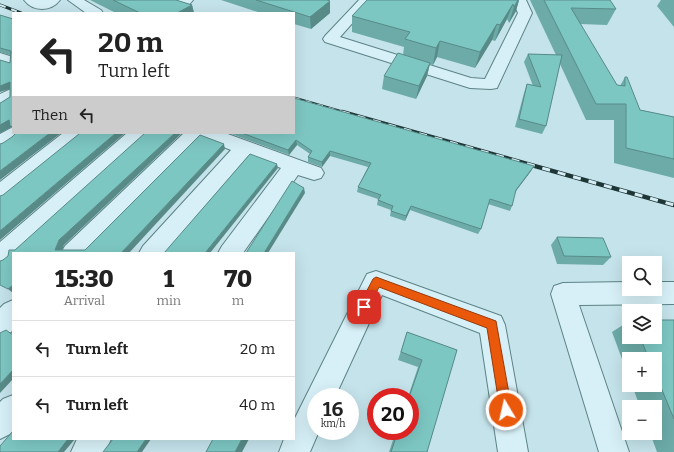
<!DOCTYPE html>
<html lang="en">
<head>
<meta charset="utf-8">
<style>
	:root { --surface:#fff; --page:#f2f2f2; --text:#222; --muted:#767676; --line:#e0e0e0 }
	body { margin:0; font-family:Bitter,serif; background:var(--page); color:var(--text); height:100vh; display:flex; flex-direction:column; font-size:15px; white-space:nowrap }
	* { box-sizing:border-box; margin:0 }
	p { font-size:13px; color:var(--muted) }
	.icon { flex:none; width:22px; height:22px; fill:none; stroke:currentColor; stroke-width:2; stroke-linecap:round; stroke-linejoin:round }
	.map { position:relative; flex:1; overflow:hidden }
	.details { position:absolute; left:12px; top:252px; width:283px; height:188px; display:flex; flex-direction:column; background:var(--surface); border-radius:0px; box-shadow:0 4px 16px #0002 }
	.details>* { flex:none }
	.hud { position:absolute; left:12px; top:12px; width:283px; height:122px; border-radius:0px; box-shadow:0 4px 16px #0002; background:#fff; color:var(--text); overflow:hidden }
	.controls { position:absolute; left:622px; top:256px; display:grid; gap:8px }
	.controls a { display:grid; place-items:center; width:40px; height:40px; border-radius:0px; background:var(--surface); box-shadow:0 4px 16px #0002; font-size:20px }
	.speed { position:absolute; left:307px; top:388px; display:flex; gap:8px; font-size:20px; font-weight:700; text-align:center }
	.speed>* { display:grid; place-content:center; width:52px; height:52px; border-radius:50%; background:var(--surface); box-shadow:0 4px 16px #0002; line-height:1 }
	.speed small { font-size:10px; font-weight:400 }
	.speed .limit { border:6px solid #d22; background:#fff; color:#111 }
	.pin { position:absolute; display:grid; place-items:center; width:34px; height:34px; color:#fff; margin:-17px; border-radius:8px; box-shadow:0 2px 6px #0006 }
	.me { position:absolute; width:44px; margin:-22px; rotate:351deg; stroke-linejoin:round; filter:drop-shadow(0 0 3px #0008) }
	.turn { display:flex; align-items:center; gap:14px; height:84px; padding:0 20px; font-size:18px }
	.turn .icon { width:52px; height:52px; stroke-width:2.5 }
	.turn b { display:block; font-size:28px; line-height:34px }
	.then { display:flex; align-items:center; height:38px; padding:0 20px; background:#0003; gap:8px; font-size:15px }
	.eta { display:flex; justify-content:space-evenly; align-items:center; height:68px; text-align:center }
	.eta b { font-size:24px; font-weight:800; line-height:28px }
	ul { padding:0; list-style:none }
	li { display:flex; align-items:center; gap:12px; height:56px; padding:0 20px; border-top:1px solid var(--line) }
	li div { flex:1 }
	li b { display:block; font-size:15px }
	li em { font-style:normal }
	.map>svg:first-child { display:block }
	.lines { fill:none; stroke-linecap:round; stroke-linejoin:round }
	.minor-casing { stroke:#5c8385; stroke-width:2 }
	.minor { fill:#d7f0f7; fill-rule:evenodd }
	.rail-far1-casing { stroke:#1f3636; stroke-width:3 }
	.rail-casing { stroke:#1f3636; stroke-width:4.5 }
	.rail-far1 { stroke:#d4ecf3; stroke-width:2; stroke-dasharray:6; stroke-linecap:butt }
	.rail { stroke:#d4ecf3; stroke-width:3; stroke-dasharray:8; stroke-linecap:butt }
	.wall { fill:#6caba8 }
	.shaded-wall { fill:#588b88 }
	.building { fill:#7dc7c3; stroke:#588b88 }
	.route { fill:#ea580c; stroke:#983908 }
</style>
</head>
<body>
<div class="map">
<svg width="674" height="452" viewBox="0 0 674 452">
	<rect width="100%" height="100%" fill="#c5e3eb"/>
	<g class="lines">
		<g class="minor-casing">
			<g id="minor">
				<path d="M24,0H60C51,12 33,12 24,0Z"/>
				<path d="M68,0H84L101,10L103,13H86Z"/>
				<path d="M177,0H193C188,7 180,11 172,9L170,6Z"/>
				<path d="M359,0H373L340,37L471,78L485,79L518,13L512,0H526L532,13L497,88L491,89L470,88L325,42L323,39L325,36Z"/>
				<path d="M0,53L13,57V67L0,63Z"/>
				<path d="M13,88V101L6,106L0,108V94Z"/>
				<path d="M13,127V133H23C18,141 9,147 0,150V134Z"/>
				<path d="M63,133H84L82,138L7,199L0,201V182Z"/>
				<path d="M127,133H148L146,138L19,253H13V259L8,263L0,266V242Z"/>
				<path d="M184,133H225L321,168L324,173L321,178L314,180L298,175L243,253H218L222,246L281,168L248,156L165,253H139L143,246L231,150L201,138L88,253H61L65,246Z"/>
				<path d="M376,271L501,316L505,325L528,452H498L480,333L382,295L335,397H316V431H319L310,452H279L284,439H294V420L367,274Z"/>
				<path d="M629,282V289H655V282H674V304L579,305L629,452H599L551,294L554,286L563,283Z"/>
				<path d="M13,300V330L9,334L0,337V308L4,304Z"/>
				<path d="M13,395V431L10,434L0,439V402L3,399Z"/>
				<path d="M77,439H111L105,452H71Z"/>
			</g>
		</g>
		<use href="#minor" class="minor"/>
		<g class="rail-far1-casing">
			<g id="rail-far1">
				<path d="M0,5L21,13"/>
				<path d="M294,98L346,113"/>
			</g>
		</g>
		<g class="rail-casing">
			<path id="rail" d="M342,112L674,205"/>
		</g>
		<use href="#rail-far1" class="rail-far1"/>
		<use href="#rail" class="rail"/>
	</g>
	<g class="wall">
		<path d="M90,0H176L192,5L194,13H116Z"/>
		<path d="M221,0H327L330,1V13L311,29L294,24V13H261Z"/>
		<path d="M367,0H519L516,11L509,23L507,19L495,41L492,40L475,68L437,57L433,65L430,64L427,76L416,99L382,89L384,76L403,55L404,47L352,32V16Z"/>
		<path d="M530,0H610L616,9L607,25L580,24L617,85L620,86L625,77L640,110L674,117V178L614,163V120H586L560,64L546,126L542,134L515,127L524,93L527,84L533,86L524,62L528,54L556,55Z"/>
		<path d="M661,0H674V27L657,6Z"/>
		<path d="M0,15L13,19V130L11,127L0,133L2,102L10,97V55L0,52Z"/>
		<path d="M229,133H294L531,171L515,192L512,206L510,211L488,204L481,229L478,234L410,210L405,221L390,216L391,210L377,205L378,199L357,192L358,187L368,167L330,156L322,167L308,162V157L310,154L297,145L289,155Z"/>
		<path d="M557,237L611,257L603,265L557,264L551,245Z"/>
		<path d="M674,320V452H657L650,433H655V407H640L632,385H655V359H629V378L612,332L629,321V337H655Z"/>
		<path d="M407,332L457,350L427,452H389L396,431H410V397H408L418,367L398,360Z"/>
	</g>
	<g class="shaded-wall">
		<path d="M518,0H519L516,11L509,23L514,7Z"/>
		<path d="M330,1V13L311,29L310,17Z"/>
		<path d="M513,4L507,19L495,41L500,25Z"/>
		<path d="M192,5L194,13H177Z"/>
		<path d="M497,24L492,40L475,68L480,52Z"/>
		<path d="M440,41L437,57L433,65L436,48Z"/>
		<path d="M430,63L427,76L416,99L419,86Z"/>
		<path d="M10,82L13,88L0,92V86Z"/>
		<path d="M9,120L11,127L0,133V125Z"/>
		<path d="M50,133H61L0,180V171Z"/>
		<path d="M116,133H125L0,240V231Z"/>
		<path d="M175,133H182L64,245L61,253L55,250L59,240Z"/>
		<path d="M296,140L297,145L289,155L288,150Z"/>
		<path d="M224,144L225,149L129,253H121Z"/>
		<path d="M330,151V156L322,167V162Z"/>
		<path d="M277,164L278,168L210,253H205Z"/>
		<path d="M534,166L531,171L513,195L516,190Z"/>
		<path d="M304,188L305,193L268,253H264Z"/>
		<path d="M411,206L410,210L405,221L406,216Z"/>
		<path d="M13,285V293L8,289Z"/>
		<path d="M13,370V379L0,393V384Z"/>
		<path d="M68,439H75L64,452H58Z"/>
		<path d="M146,439H151L142,452H137Z"/>
		<path d="M242,439H249L242,452H235Z"/>
	</g>
	<g class="building">
		<path d="M113,0H176L192,5L177,13H140Z"/>
		<path d="M256,0H327L330,1L310,17Z"/>
		<path d="M367,0H518L514,7L513,4L500,25L497,24L480,52L440,41L436,48L405,39L410,32L352,16Z"/>
		<path d="M544,0H610L616,9L571,8L617,85L625,86V77H627L640,110L674,117V159L626,148V104H596Z"/>
		<path d="M0,15L13,19V127L10,126L9,120L0,125V103L2,102L10,97V82L0,86V60L10,63L11,51L0,48Z"/>
		<path d="M398,53L430,63L419,86L384,76Z"/>
		<path d="M528,54L562,55L546,126L519,119L527,84L541,87Z"/>
		<path d="M294,98L534,166L516,190L512,206L490,199L481,229L411,206L406,216L391,211L393,206L378,200L381,195L358,187L371,163L330,151L322,162L308,157L312,151L296,140L288,150L242,133H294Z"/>
		<path d="M16,133H50L0,171V144L3,143L12,137Z"/>
		<path d="M80,133H116L0,231V196L3,195L79,134Z"/>
		<path d="M145,133H175L59,240L55,250H85L200,135L224,144L121,253H13V285L8,289L0,285V261L3,260L8,256L9,250H15Z"/>
		<path d="M250,154L277,164L205,253H164Z"/>
		<path d="M292,181L304,188L264,253H246Z"/>
		<path d="M557,237L603,238L611,257L564,256Z"/>
		<path d="M655,320H674V419L655,373V359H649L640,337H655Z"/>
		<path d="M6,330L13,335V370L0,384V333Z"/>
		<path d="M407,332L457,350L427,452H391L398,431H410V397H409L422,360L401,352Z"/>
		<path d="M13,431V439H68L58,452H0V446Z"/>
		<path d="M113,439H146L137,452H103Z"/>
		<path d="M213,439H242L235,452H206Z"/>
	</g>
	<path class="route" d="M376,277L496,321L512,410L510,414L506,416L502,414L500,410L487,328L379,287L367,311L364,312L360,311L359,307L360,304L373,279Z"/>
</svg>
<div class="controls">
<a><svg class="icon" aria-label="search" viewBox="0 0 24 24"><circle cx="10" cy="10" r="6"/><path d="M15 15l6 6"/></svg></a>
<a><svg class="icon" aria-label="layers" viewBox="0 0 24 24"><path d="M12 4l9 5-9 5-9-5zM3 14l9 5 9-5"/></svg></a>
<a>+</a>
<a>−</a>
</div>
<div class="speed"><div>16<small>km/h</small></div><div class="limit">20</div></div>
<div class="pin" style="left:364px;top:307px;background:#d93025"><svg class="icon" aria-label="arrive" viewBox="0 0 24 24"><path d="M6 21V4h12l-3 4 3 4H6"/></svg></div>
<svg class="me" style="left:506px;top:410px" viewBox="-20 -20 40 40"><circle r="17" fill="#ea580c" stroke="#fff" stroke-width="3"/><path d="M0-11L8 9 0 5-8 9z" fill="#fff"/></svg>
<div class="hud">
<div class="turn"><svg class="icon" aria-label="left" viewBox="0 0 24 24"><path d="M17 20v-9H6M10 6l-5 5 5 5"/></svg><div><b>20 m</b>Turn left</div></div>
<div class="then">Then<svg class="icon" aria-label="left" viewBox="0 0 24 24"><path d="M17 20v-9H6M10 6l-5 5 5 5"/></svg></div>
</div>
<section class="details">
<div class="eta">
<div><b>15:30</b><p>Arrival</p></div>
<div><b>1</b><p>min</p></div>
<div><b>70</b><p>m</p></div>
</div>
<ul>
<li><svg class="icon" aria-label="left" viewBox="0 0 24 24"><path d="M17 20v-9H6M10 6l-5 5 5 5"/></svg><div><b>Turn left</b></div><em>20 m</em></li>
<li><svg class="icon" aria-label="left" viewBox="0 0 24 24"><path d="M17 20v-9H6M10 6l-5 5 5 5"/></svg><div><b>Turn left</b></div><em>40 m</em></li>
</ul>
</section>
</div>
</body>
</html>
